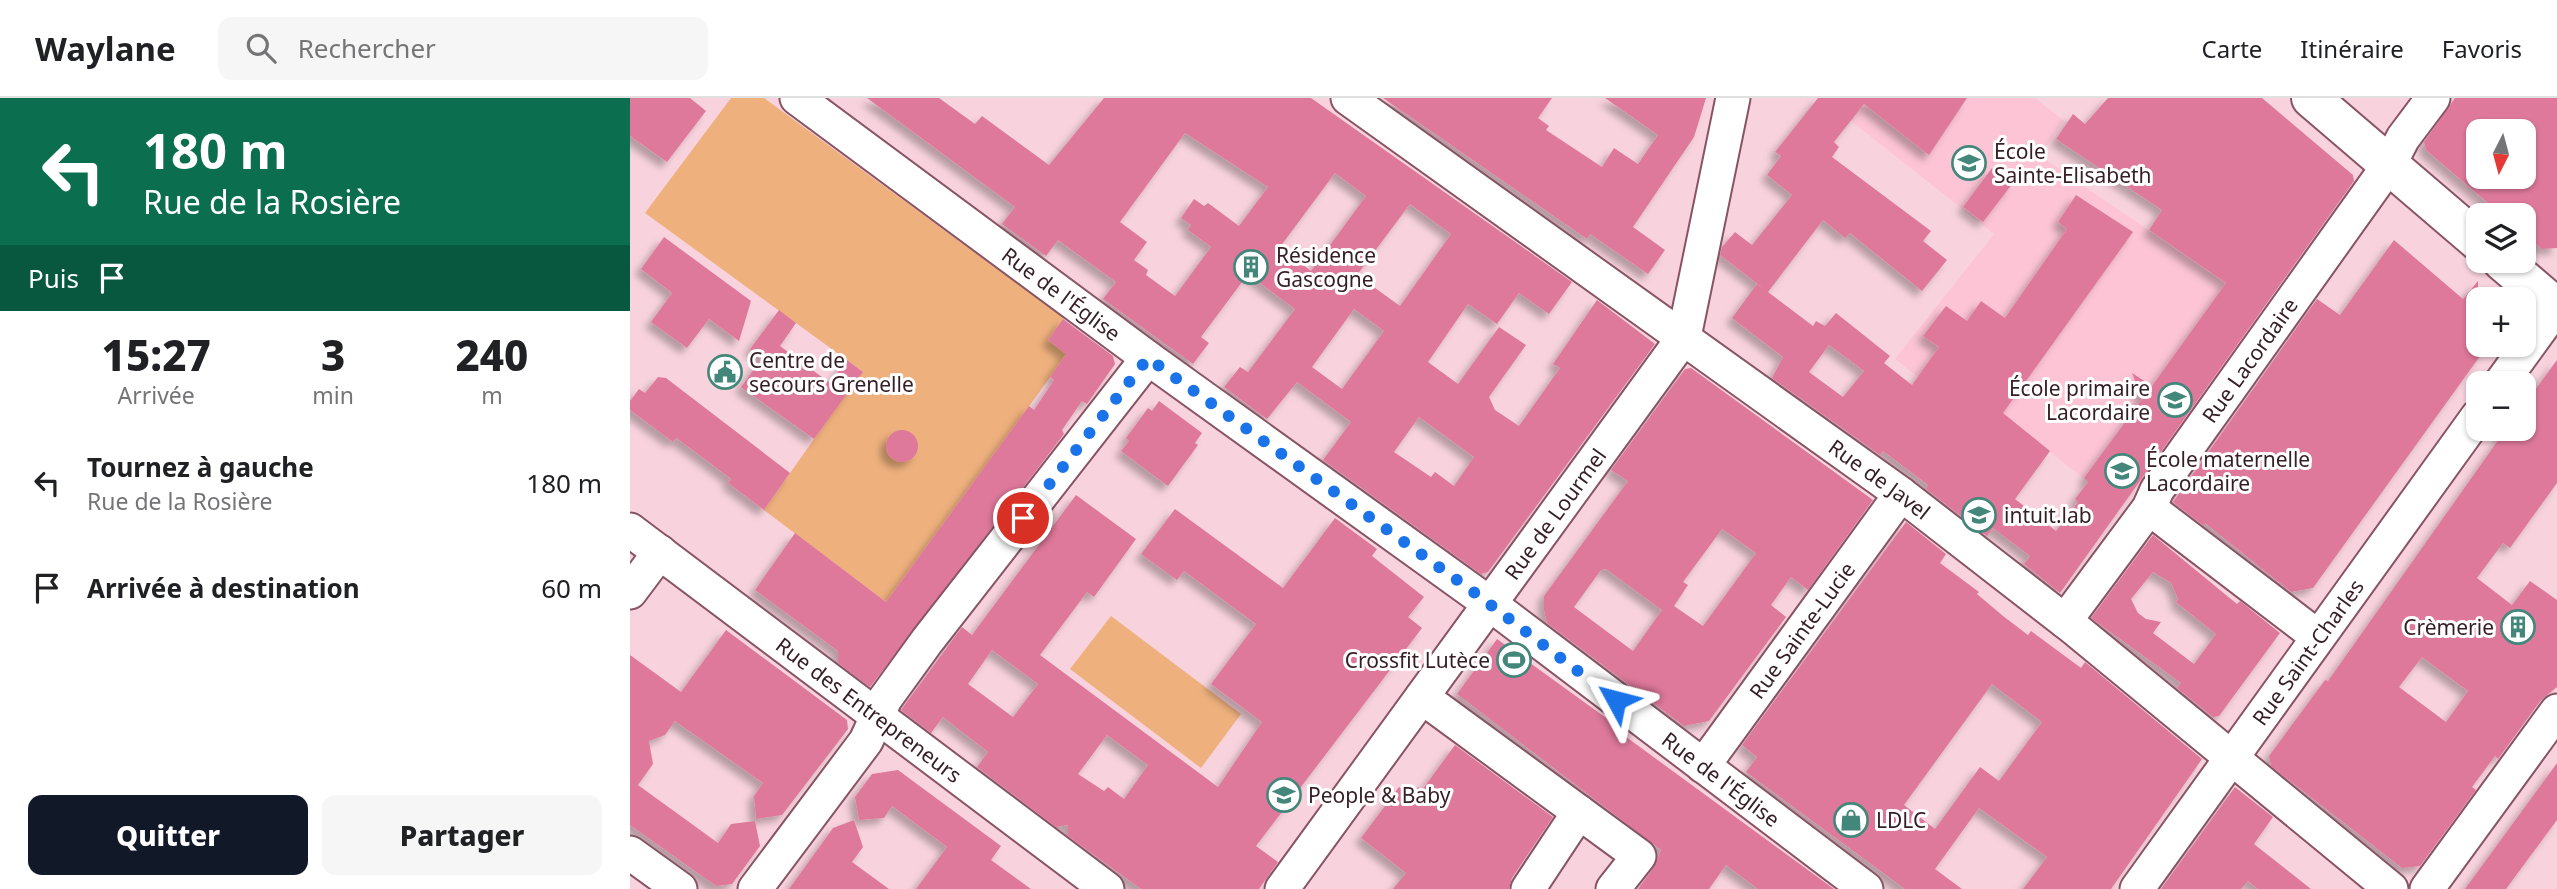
<!DOCTYPE html>
<html lang="fr">
<head>
<meta charset="utf-8">
<style>
	:root { --surface:#fff; --page:#f6f6f6; --text:#202124; --muted:#757577; --line:#e0e0e0; --accent:#111827 }
	body { margin:0; font-family:"Noto Sans",sans-serif; background:var(--page); color:var(--text); height:100vh; display:flex; flex-direction:column; font-size:26px; white-space:nowrap }
	* { box-sizing:border-box; margin:0 }
	p { font-size:23px; color:var(--muted) }
	.icon { flex:none; width:38px; height:38px; fill:none; stroke:currentColor; stroke-width:2; stroke-linecap:round; stroke-linejoin:round }
	.map { position:relative; flex:1; overflow:hidden }
	.sheet { display:flex; flex-direction:column; background:var(--surface); width:630px }
	.sheet>* { flex:none }
	.hud { background:#0b6e4f; color:#fff; overflow:hidden }
	.needle { width:46px; rotate:186deg }
	.fabs { position:absolute; left:1836px; top:21px; display:grid; gap:14px }
	.fabs a { display:grid; place-items:center; width:70px; height:70px; border-radius:14px; background:var(--surface); box-shadow:0 2px 5px #0004; font-size:35px }
	.pin { position:absolute; display:grid; place-items:center; width:60px; height:60px; color:#fff; margin:-30px; border:4px solid #fff; border-radius:50%; box-shadow:0 2px 7px #0007 }
	.me { position:absolute; width:77px; margin:-38px; rotate:308deg; stroke-linejoin:round; filter:drop-shadow(0 0 5px #0008) }
	.turn { display:flex; align-items:center; gap:24px; height:147px; padding:0 28px; font-size:32px }
	.turn .icon { width:91px; height:91px; stroke-width:2.5 }
	.turn b { display:block; font-size:49px; line-height:60px }
	.then { display:flex; align-items:center; height:66px; padding:0 28px; background:#0003; gap:14px; font-size:26px }
	.eta { display:flex; justify-content:space-evenly; align-items:center; height:119px; text-align:center }
	.eta b { font-size:42px; font-weight:800; line-height:49px }
	.action { display:flex; gap:14px; margin-top:auto; padding:14px 28px }
	.action a { flex:1; height:80px; border-radius:14px; background:var(--accent); color:#fff; font-size:28px; font-weight:800; line-height:80px; text-align:center }
	.action a+a { background:var(--page); color:var(--text) }
	ul { padding:0; list-style:none }
	li { display:flex; align-items:center; gap:21px; height:105px; padding:0 28px }
	li div { flex:1 }
	li b { display:block; font-size:26px }
	li em { font-style:normal }
	header { display:flex; align-items:center; gap:42px; box-sizing:border-box; height:98px; padding:0 35px; background:var(--surface); border-bottom:2px solid var(--line) }
	header strong { font-size:33px }
	nav { display:flex; gap:38px; margin-inline-start:auto; font-size:24px }
	.search { width:490px; height:63px; background:var(--page); display:flex; align-items:center; gap:18px; box-sizing:border-box; padding:0 24px; border-radius:14px; color:var(--muted); font-size:26px }
	main { display:flex; flex:1; min-height:0 }
	.map>svg:first-child { display:block }
	.built { fill:#fcc4d4 }
	.green { fill:#eeb07d }
	.building { fill:#df799b; fill-rule:evenodd; filter:url(#shadow) }
	.lines { fill:none; stroke-linecap:round; stroke-linejoin:round }
	.minor-casing { stroke:#885464; stroke-width:37 }
	.major-casing { stroke:#885464; stroke-width:42 }
	.minor { stroke:#fff; stroke-width:33 }
	.major { stroke:#fff; stroke-width:38 }
	.route { stroke:#1a73e8; stroke-width:12; stroke-dasharray:0 21.6 }
	.labels { text-anchor:middle; dominant-baseline:central; stroke-width:6; stroke-linejoin:round; paint-order:stroke }
	.poi-label { font-size:21px; fill:#351e25; stroke:#fff; text-anchor:start }
	.street-label { font-size:21px; fill:#351e25; stroke:#fff }
</style>
</head>
<body>
<header>
<strong>Waylane</strong>
<div class="search"><svg class="icon" aria-label="search" viewBox="0 0 24 24"><circle cx="10" cy="10" r="6"/><path d="M15 15l6 6"/></svg>Rechercher</div>
<nav><a>Carte</a><a>Itinéraire</a><a>Favoris</a></nav>
</header>
<main>
<section class="sheet">
<div class="hud">
<div class="turn"><svg class="icon" aria-label="left" viewBox="0 0 24 24"><path d="M17 20v-9H6M10 6l-5 5 5 5"/></svg><div><b>180 m</b>Rue de la Rosière</div></div>
<div class="then">Puis<svg class="icon" aria-label="arrive" viewBox="0 0 24 24"><path d="M6 21V4h12l-3 4 3 4H6"/></svg></div>
</div>
<div class="eta">
<div><b>15:27</b><p>Arrivée</p></div>
<div><b>3</b><p>min</p></div>
<div><b>240</b><p>m</p></div>
</div>
<ul>
<li><svg class="icon" aria-label="left" viewBox="0 0 24 24"><path d="M17 20v-9H6M10 6l-5 5 5 5"/></svg><div><b>Tournez à gauche</b><p>Rue de la Rosière</p></div><em>180 m</em></li>
<li><svg class="icon" aria-label="arrive" viewBox="0 0 24 24"><path d="M6 21V4h12l-3 4 3 4H6"/></svg><div><b>Arrivée à destination</b></div><em>60 m</em></li>
</ul>
<div class="action"><a>Quitter</a><a>Partager</a></div>
</section>
<div class="map">
<svg width="1927" height="791" viewBox="0 0 1927 791">
	<defs>
		<filter id="shadow"><feDropShadow dx="-6" dy="6" stdDeviation="3.5" flood-color="#0004"/></filter>
	</defs>
	<rect width="100%" height="100%" fill="#f8d3dd"/>
	<path class="built" d="M1192,0H1405L1434,23L1410,58L1635,212L1491,410L1385,326L1298,287L1265,261L1364,136Z"/>
	<g class="green">
		<path d="M101,0H134L434,220L418,242L437,256L256,504L134,412L232,273L15,115Z"/>
		<path d="M481,518L611,616L571,670L440,571Z"/>
	</g>
	<g class="building">
		<path d="M0,0H60L76,13L37,64L0,38Z"/>
		<path d="M237,0H309L345,26L352,18L419,67L474,0H681L942,184L919,216L889,195L867,226L838,206L798,264L828,286L869,229L896,247L859,299L865,312L889,328L930,270L923,266L967,202L1025,246L858,474L851,476L693,362L721,324L667,284L637,321L594,289L610,269L618,274L665,211L618,176L571,239L579,245L563,266L473,201L486,184L428,142L416,158L372,126L385,109ZM555,35L638,89L609,128L578,105L574,108L564,101L551,120L561,127L558,132L581,149L545,198L516,177L518,172L504,162L517,144L490,124ZM705,75L736,98L681,173L650,149ZM780,106L821,136L770,208L727,177ZM724,211L754,233L712,291L682,269ZM789,319L844,359L824,388L805,374L801,379L764,354Z"/>
		<path d="M753,0H922L908,20L919,28L916,32L972,69L984,50L1008,66L1028,37L975,0H1076L1064,39L1003,129L1035,152L1018,176L960,136L957,141Z"/>
		<path d="M1188,0H1337L1299,57L1234,6L1204,44L1209,49L1202,59L1301,133L1293,143L1317,162L1292,193L1220,135L1215,140L1193,122L1138,194L1183,228L1186,223L1195,228L1206,215L1260,258L1254,265L1282,287L1309,249L1293,238L1316,208L1337,223L1351,203L1375,220L1437,131L1428,124L1446,97L1503,134L1373,315L1420,353L1385,401L1426,433L1448,404L1445,401L1458,384L1454,380L1512,301L1502,275L1522,288L1596,185L1519,132L1532,112L1426,41L1443,16L1455,26L1478,0H1632L1723,77L1724,83L1430,495L1394,466L1400,458L1363,430L1357,438L1296,391L1298,387L1253,353L1250,357L1142,280L1153,259L1102,220L1127,186L1133,190L1090,157L1092,149L1105,134L1122,147L1162,97L1137,77L1151,58L1145,54ZM1199,247L1234,273L1213,299L1179,274Z"/>
		<path d="M1825,0H1927V150L1912,151L1894,136V117H1872L1796,52L1794,44ZM1848,33H1894V79H1848Z"/>
		<path d="M1362,70L1383,85L1353,124L1333,109Z"/>
		<path d="M34,139L121,203L109,243L79,221L57,250L21,224L42,195L11,171Z"/>
		<path d="M1764,142L1833,201L1848,183V247H1858L1683,490L1661,494L1575,425L1574,428L1543,404L1687,201L1710,217Z"/>
		<path d="M149,212L166,225L150,248L200,285L217,262L233,274L184,341L111,289L132,260L120,251Z"/>
		<path d="M433,221L483,258L485,266L457,306L452,303L432,332L434,336L240,589L208,565V553L125,492L165,435L256,504L399,308L404,312L424,282L420,279L436,256L418,242Z"/>
		<path d="M1927,262V385L1880,450L1873,445L1847,480L1882,507L1900,483L1927,502V589L1911,602L1868,661L1865,658L1842,689L1846,692L1790,768L1772,770L1641,668L1639,658L1695,582L1698,583L1876,331H1894V307ZM1792,559L1838,593L1816,624L1769,589Z"/>
		<path d="M1061,270L1243,402L1178,492L1161,479L1141,507L1156,519L1079,623L1054,628L917,525L914,512V498L998,383L981,372L1055,271ZM1092,431L1126,455L1073,528L1044,508L1058,487L1053,484ZM976,471L1032,512L1003,553L944,509L971,472Z"/>
		<path d="M28,279L36,280L160,375L134,412L98,385L101,381L76,362L46,340L43,344L0,312V303L9,291L15,295Z"/>
		<path d="M529,303L572,335L565,345L568,347L538,388L491,353L499,343L496,340L518,310L522,313Z"/>
		<circle cx="272" cy="348" r="16"/>
		<path d="M446,397L506,441L464,499L457,494L410,557L588,689L632,624L581,586L626,526L554,473L547,482L511,456L545,411L653,490L705,420L747,451L742,458L794,499L778,519L792,530L626,748L648,764L629,791H511L438,738V727L426,729L347,669L358,654L313,619L301,635L271,612L332,529L342,537ZM362,552L408,586L383,619L338,586ZM477,637L518,667L494,701L478,689L474,693L448,676Z"/>
		<path d="M1276,424L1316,456L1310,465L1349,494L1347,496L1373,518L1398,537L1401,533L1451,570L1455,564L1572,661L1481,791H1393L1417,759L1349,710L1305,771L1332,791H1275L1116,674L1127,659L1112,647ZM1362,586L1412,624L1369,683L1350,669L1305,731L1274,707Z"/>
		<path d="M1523,437L1607,506L1610,503L1650,535L1589,618L1583,619L1547,590L1551,585L1461,520ZM1523,474L1541,485L1548,501L1546,504L1586,536L1564,566L1523,535L1531,524L1516,521L1508,515L1501,501Z"/>
		<path d="M96,532L217,622L218,631L152,717L126,721L124,698L133,685L45,623L35,637L19,643L23,666L8,687L88,745L101,726L125,723L130,748L102,786L86,788L0,727V557L51,594Z"/>
		<path d="M867,541L990,630L988,633L1204,791H1128L1096,767L1079,791H1008L1024,769L1031,752L827,596Z"/>
		<path d="M825,647L923,719L882,780L879,791H763L776,775L731,740L769,689L781,698L788,689L792,692Z"/>
		<path d="M1927,665V722L1876,791H1835Z"/>
		<path d="M268,672L371,748L361,762L401,791H286L317,749L262,708L254,720L229,722L225,699L242,676Z"/>
		<path d="M1605,689L1643,719L1624,746L1681,791H1628L1618,783L1611,791H1531Z"/>
		<path d="M224,722L233,749L222,764L259,791H159L203,730Z"/>
	</g>
	<g class="lines">
		<g class="minor-casing">
			<g id="minor">
				<path id="s1" d="M167,0L518,260L860,506L1236,791"/>
				<path id="s2" d="M718,0L1271,396L1445,531L1761,791"/>
				<path d="M1871,285L1927,208"/>
				<path d="M1519,410L1688,539"/>
				<path id="s3" d="M0,432L477,791"/>
				<path d="M0,494L30,454"/>
				<path id="s4" d="M1435,523L1519,410L1527,392L1759,67L1773,40L1803,0"/>
				<path d="M792,599L1009,758L983,791"/>
				<path id="s5" d="M1073,668L1271,396"/>
				<path d="M0,755L50,791"/>
				<path d="M125,791L236,643L255,601L297,543L518,260"/>
				<path id="s6" d="M652,791L1054,239L1103,0"/>
				<path d="M898,791L949,714"/>
				<path id="s7" d="M1507,791L1848,318"/>
				<path d="M1797,791L1927,613"/>
			</g>
		</g>
		<g class="major-casing">
			<g id="major">
				<path d="M1681,0L1848,143"/>
				<path d="M1872,163L1927,210"/>
			</g>
		</g>
		<use href="#minor" class="minor"/>
		<use href="#major" class="major"/>
	</g>
	<g class="lines">
		<path class="route" d="M393,420L518,260L841,492L986,602"/>
	</g>
	<defs>
		<g id="school-ring" transform="scale(1.75)"><circle r="9.5" fill="#fff" stroke="#43877a" stroke-width="1.5"/><path d="M0-5L7-2L0 1L-7-2ZM-4 1L0 2.5L4 1V4Q0 6-4 4Z" fill="#43877a"/></g>
		<g id="building-ring" transform="scale(1.75)"><circle r="9.5" fill="#fff" stroke="#43877a" stroke-width="1.5"/><path d="M-4-6H4V6H1V3H-1V6H-4ZM-2.5-4.3h1.7v1.8h-1.7ZM.8-4.3h1.7v1.8H.8ZM-2.5-1h1.7V.8h-1.7ZM.8-1h1.7V.8H.8Z" fill="#43877a"/></g>
		<g id="civic-ring" transform="scale(1.75)"><circle r="9.5" fill="#fff" stroke="#43877a" stroke-width="1.5"/><path d="M-.6-6.5H3V-4.5H.6V-3L4-1V1h2V6H-6V1h2V-1L-.6-3ZM-1.2 2.5V6h2.4V2.5Z" fill="#43877a"/></g>
		<g id="university-ring" transform="scale(1.75)"><circle r="9.5" fill="#fff" stroke="#43877a" stroke-width="1.5"/><path d="M0-5L7-2L0 1L-7-2ZM-4 1L0 2.5L4 1V4Q0 6-4 4Z" fill="#43877a"/></g>
		<g id="stadium-ring" transform="scale(1.75)"><circle r="9.5" fill="#fff" stroke="#43877a" stroke-width="1.5"/><path d="M0-5a6.5 5 0 1 0 0 10a6.5 5 0 1 0 0-10ZM-3.5-1.8h7v3.6h-7Z" fill="#43877a"/></g>
		<g id="shop-ring" transform="scale(1.75)"><circle r="9.5" fill="#fff" stroke="#43877a" stroke-width="1.5"/><path d="M-5-2.5h2.3a2.7 3.5 0 0 1 5.4 0H5L5.5 6h-11ZM-1.5-2.5h3a1.5 2.3 0 0 0-3 0Z" fill="#43877a"/></g>
	</defs>
	<g fill-rule="evenodd">
		<use href="#school-ring" x="1339" y="65"/>
		<use href="#building-ring" x="621" y="169"/>
		<use href="#civic-ring" x="95" y="274"/>
		<use href="#school-ring" x="1545" y="302"/>
		<use href="#school-ring" x="1492" y="373"/>
		<use href="#university-ring" x="1349" y="417"/>
		<use href="#building-ring" x="1888" y="529"/>
		<use href="#stadium-ring" x="884" y="562"/>
		<use href="#school-ring" x="654" y="697"/>
		<use href="#shop-ring" x="1221" y="722"/>
	</g>
	<g class="labels">
		<g class="poi-label">
			<text x="1364" y="53">École<tspan x="1364" dy="24">Sainte-Elisabeth</tspan></text>
			<text x="646" y="157">Résidence<tspan x="646" dy="24">Gascogne</tspan></text>
			<text x="119" y="262">Centre de<tspan x="119" dy="24">secours Grenelle</tspan></text>
			<text x="1520" y="290" text-anchor="end">École primaire<tspan x="1520" dy="24">Lacordaire</tspan></text>
			<text x="1516" y="361">École maternelle<tspan x="1516" dy="24">Lacordaire</tspan></text>
			<text x="1374" y="417">intuit.lab</text>
			<text x="1864" y="529" text-anchor="end">Crèmerie</text>
			<text x="860" y="562" text-anchor="end">Crossfit Lutèce</text>
			<text x="678" y="697">People &amp; Baby</text>
			<text x="1246" y="722">LDLC</text>
		</g>
		<g class="street-label">
			<text stroke="none"><textPath href="#s1" startOffset="329">Rue de l'Église</textPath></text>
			<text stroke="none"><textPath href="#s4" startOffset="320">Rue Lacordaire</textPath></text>
			<text stroke="none"><textPath href="#s2" startOffset="654">Rue de Javel</textPath></text>
			<text stroke="none"><textPath href="#s6" startOffset="464">Rue de Lourmel</textPath></text>
			<text stroke="none"><textPath href="#s5" startOffset="168">Rue Sainte-Lucie</textPath></text>
			<text stroke="none"><textPath href="#s7" startOffset="292">Rue Saint-Charles</textPath></text>
			<text stroke="none"><textPath href="#s3" startOffset="299">Rue des Entrepreneurs</textPath></text>
			<text stroke="none"><textPath href="#s1" startOffset="1148">Rue de l'Église</textPath></text>
		</g>
	</g>
</svg>
<div class="fabs">
<a><svg class="needle" viewBox="-14 -14 28 28"><path d="M0-13l5 13h-10z" fill="#e53935"/><path d="M0 13l5-13h-10z" fill="#757577"/></svg></a>
<a><svg class="icon" aria-label="layers" viewBox="0 0 24 24"><path d="M12 4l9 5-9 5-9-5zM3 14l9 5 9-5"/></svg></a>
<a>+</a>
<a>−</a>
</div>
<div class="pin" style="left:393px;top:420px;background:#d93025"><svg class="icon" aria-label="arrive" viewBox="0 0 24 24"><path d="M6 21V4h12l-3 4 3 4H6"/></svg></div>
<svg class="me" style="left:986px;top:602px" viewBox="-20 -20 40 40"><path d="M0-17L14 15 0 8-14 15z" fill="#1a73e8" stroke="#fff" stroke-width="4"/></svg>
</div>
</main>
</body>
</html>
